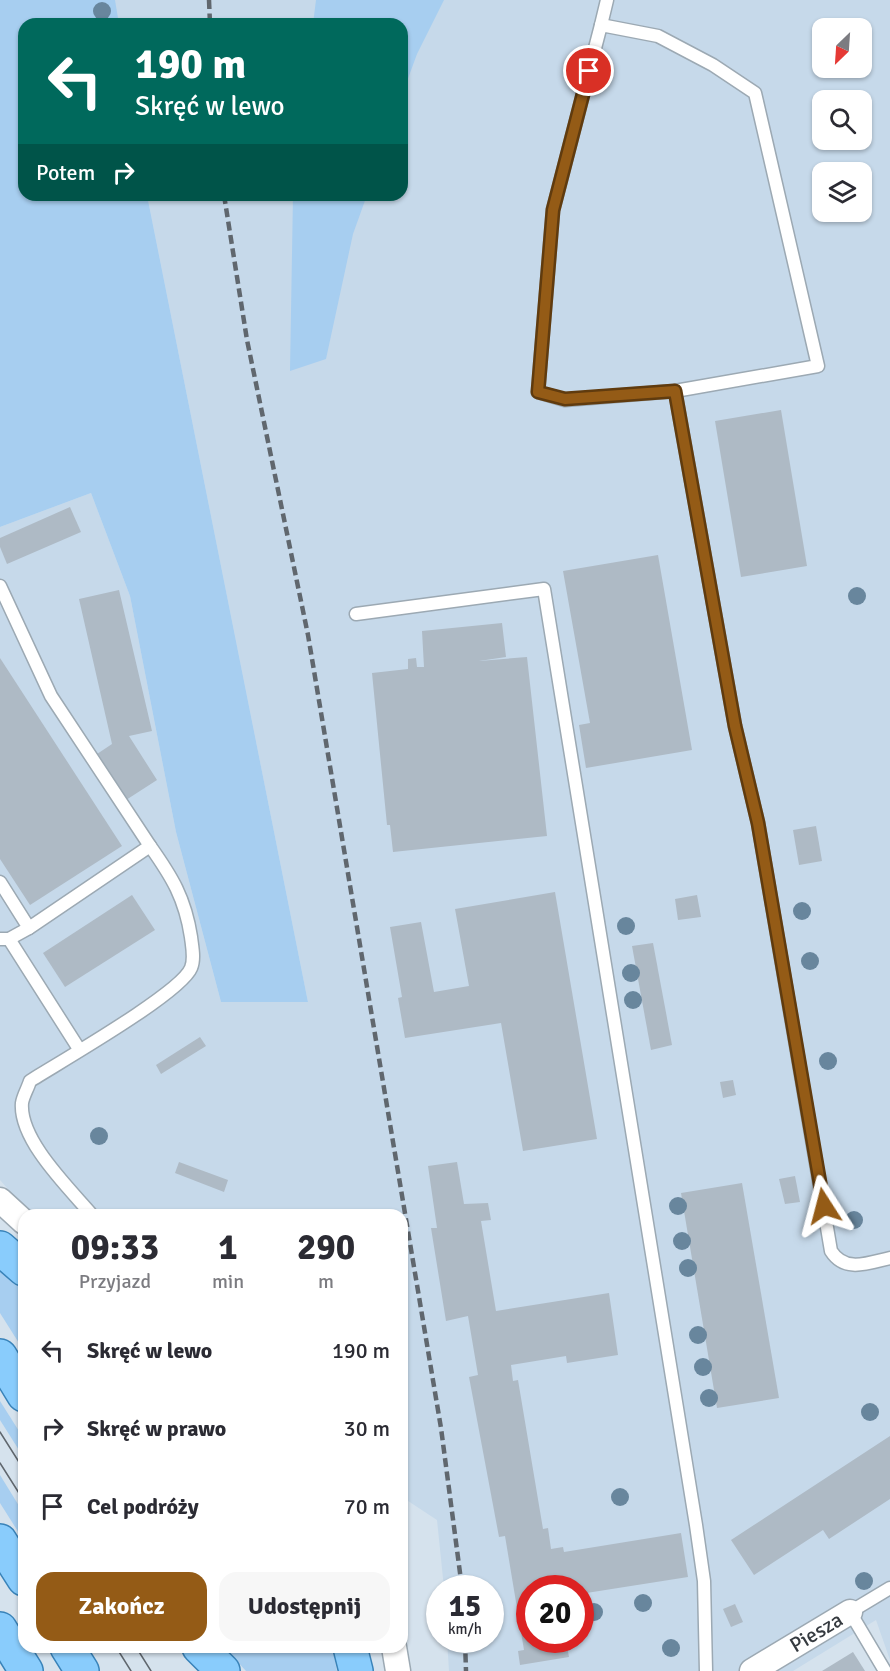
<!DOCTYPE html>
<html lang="pl">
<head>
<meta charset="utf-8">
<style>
	:root { --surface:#fff; --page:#f7f7f7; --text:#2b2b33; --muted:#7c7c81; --accent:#945b16 }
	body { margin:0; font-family:Signika,sans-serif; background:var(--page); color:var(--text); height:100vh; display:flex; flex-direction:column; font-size:22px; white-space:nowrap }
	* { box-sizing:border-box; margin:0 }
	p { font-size:20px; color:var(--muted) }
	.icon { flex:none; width:33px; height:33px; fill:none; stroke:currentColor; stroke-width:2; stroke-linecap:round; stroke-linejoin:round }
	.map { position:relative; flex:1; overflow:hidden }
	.details { position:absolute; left:18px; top:1209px; width:390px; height:444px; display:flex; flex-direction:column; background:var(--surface); border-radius:18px; box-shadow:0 2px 4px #0004 }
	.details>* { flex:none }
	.guide { position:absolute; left:18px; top:18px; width:390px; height:183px; border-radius:18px; box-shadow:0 2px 4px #0004; background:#00695c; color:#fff; overflow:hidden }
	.needle { width:39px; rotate:205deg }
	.controls { position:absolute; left:812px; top:18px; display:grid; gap:12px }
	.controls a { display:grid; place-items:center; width:60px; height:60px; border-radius:12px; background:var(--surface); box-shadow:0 2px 4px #0004; font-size:30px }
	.speed { position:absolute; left:426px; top:1575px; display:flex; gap:12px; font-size:30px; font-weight:700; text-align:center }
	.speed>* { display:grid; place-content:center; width:78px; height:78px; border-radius:50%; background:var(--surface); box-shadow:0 2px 4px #0004; line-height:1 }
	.speed small { font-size:15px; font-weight:400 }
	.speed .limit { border:9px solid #d22; background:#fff; color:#111 }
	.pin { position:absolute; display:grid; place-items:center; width:51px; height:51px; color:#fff; margin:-26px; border:3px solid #fff; border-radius:50%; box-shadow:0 2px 6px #0007 }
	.me { position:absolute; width:66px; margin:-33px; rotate:351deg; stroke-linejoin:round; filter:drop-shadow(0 0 4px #0008) }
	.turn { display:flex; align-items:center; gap:21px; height:126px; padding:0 18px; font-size:27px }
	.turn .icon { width:78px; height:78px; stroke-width:2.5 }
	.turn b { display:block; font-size:42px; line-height:51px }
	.then { display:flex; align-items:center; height:57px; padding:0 18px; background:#0003; gap:12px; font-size:22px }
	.eta { display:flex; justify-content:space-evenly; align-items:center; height:102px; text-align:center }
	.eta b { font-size:36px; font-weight:800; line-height:42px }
	.primary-button { display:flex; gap:12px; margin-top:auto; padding:12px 18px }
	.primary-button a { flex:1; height:69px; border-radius:18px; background:var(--accent); color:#fff; font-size:24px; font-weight:800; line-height:69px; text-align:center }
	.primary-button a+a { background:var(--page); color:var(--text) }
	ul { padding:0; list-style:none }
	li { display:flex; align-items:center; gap:18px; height:78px; padding:0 18px }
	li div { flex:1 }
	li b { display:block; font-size:22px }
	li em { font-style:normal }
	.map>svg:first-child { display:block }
	.built { fill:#c6d9ea; fill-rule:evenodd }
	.green { fill:#a7cef0 }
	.building { fill:#aebac5 }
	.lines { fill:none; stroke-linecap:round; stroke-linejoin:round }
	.lane-casing { stroke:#9ca9b3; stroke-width:15 }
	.street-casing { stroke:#9ca9b3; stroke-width:27 }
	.primary-casing { stroke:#3983b9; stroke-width:36 }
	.lane { stroke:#fff; stroke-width:12 }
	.street { stroke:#fff; stroke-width:24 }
	.primary { stroke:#89ccfc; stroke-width:33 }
	.tram { stroke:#60676e; stroke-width:1.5 }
	.rail { stroke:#60676e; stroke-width:4.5; stroke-dasharray:9 4.5; stroke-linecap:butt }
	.tree { fill:#68869d }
	.route-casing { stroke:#603b0e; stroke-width:15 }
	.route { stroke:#945b16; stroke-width:10 }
	.labels { text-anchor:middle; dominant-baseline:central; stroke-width:5; stroke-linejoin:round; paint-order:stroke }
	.street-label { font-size:21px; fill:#353a3f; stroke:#fff }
</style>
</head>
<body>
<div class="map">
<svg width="890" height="1671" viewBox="0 0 890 1671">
	<rect width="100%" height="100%" fill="#d5e2ed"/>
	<path class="built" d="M108,0H890V1660L876,1620L793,1671H449L447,1640H490V1588H444L437,1520L402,1497V1215H37L15,1197L0,1180V527L91,493L130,596L176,832L221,1002H308L147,195H402V24H113ZM822,28H861V68H822ZM822,100H861V140H822ZM822,172H861V212H822ZM530,1588H580V1640H530Z"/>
	<g class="green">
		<path d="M0,0H115L119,24H24V195H147L308,1002H221L176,832L130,596L91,493L0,527Z"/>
		<path d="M316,0H444L417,54L402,95V24H313Z"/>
		<path d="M293,195H367L353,234L326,359L290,371Z"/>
		<path d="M0,1265L24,1286V1351L0,1313Z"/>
		<path d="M0,1401L24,1439V1458L0,1420Z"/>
		<path d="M0,1475L24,1514V1541L0,1503Z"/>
		<path d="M224,1647H332L337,1671H246Z"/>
	</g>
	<g class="building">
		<path d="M781,410L807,566L741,577L715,421Z"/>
		<path d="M70,507L81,532L7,564L0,547V538Z"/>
		<path d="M658,555L692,750L586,768L579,725L590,723L563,571Z"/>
		<path d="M119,590L152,731L129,736L157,780L126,800L97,754L112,744L79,599Z"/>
		<path d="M502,623L506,657L479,661L527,657L547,836L393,852L390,825H387L372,673L408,669V659L416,658L417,667H424L422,631Z"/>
		<path d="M0,658L122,846L30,905L0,859Z"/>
		<path d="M816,826L822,861L799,865L793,830Z"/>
		<path d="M555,892L597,1139L523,1151L501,1023L405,1038L398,998L402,997L390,927L421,922L434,992L469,986L455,909Z"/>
		<path d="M132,895L155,930L65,987L43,953Z"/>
		<path d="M697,895L701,917L678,920L675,899Z"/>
		<path d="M653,943L672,1045L651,1050L632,946Z"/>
		<path d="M200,1037L206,1046L161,1074L156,1065Z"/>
		<path d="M733,1080L736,1095L723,1098L720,1082Z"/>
		<path d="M179,1162L228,1180L224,1192L175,1173Z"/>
		<path d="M457,1162L464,1204L488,1203L491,1220L481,1221L496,1311L609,1293L618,1355L567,1363L566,1356L511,1365L513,1381L518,1380L543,1529L548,1528L551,1549L563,1547L564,1552L681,1533L688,1577L580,1594V1588H530V1640H566L569,1657L520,1665L518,1651L524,1650L505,1536L499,1537L469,1377L478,1375L468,1316L446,1321L431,1228H437L428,1166Z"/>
		<path d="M795,1176L800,1202L785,1204L779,1179Z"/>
		<path d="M742,1183L779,1398L717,1408L681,1193Z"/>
		<path d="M890,1436V1499L829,1539L823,1530L754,1575L731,1540Z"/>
		<path d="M735,1604L743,1622L731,1627L723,1609Z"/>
		<path d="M853,1652L865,1671H822Z"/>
	</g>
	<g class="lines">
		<g class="lane-casing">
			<g id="lane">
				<path d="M601,25L658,36L713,65L755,93L818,366L675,391L565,400L538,392L553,210Z"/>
				<path d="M601,25L607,0"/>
				<path d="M675,391L735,726L758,823L831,1251C845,1273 868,1263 890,1258"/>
				<path d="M0,586L51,696L150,846L29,928"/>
				<path d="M356,614L544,589L696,1525L704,1581L706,1671"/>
				<path d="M0,882L29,928L9,939H0"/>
				<path d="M9,939L79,1049"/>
				<path d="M92,1215C69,1188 19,1140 22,1103C23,1096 28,1088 30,1081C60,1062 181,993 191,968C195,959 192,946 191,937C185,898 172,877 150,846"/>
				<path d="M885,1671L850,1612L890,1588"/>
			</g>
		</g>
		<g class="street-casing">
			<g id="street">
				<path d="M0,1200L24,1222"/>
				<path d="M394,1647L398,1671"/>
				<path id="s1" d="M752,1671L850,1612"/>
			</g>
		</g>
		<g class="primary-casing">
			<g id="primary">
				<path d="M0,1248L24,1269"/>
				<path d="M0,1356L24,1395"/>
				<path d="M0,1541L24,1579"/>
				<path d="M0,1629L26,1671"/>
				<path d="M67,1647L82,1671"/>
				<path d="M199,1647L223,1671"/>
				<path d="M350,1647L356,1671"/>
			</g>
		</g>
		<use href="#lane" class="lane"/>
		<use href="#street" class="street"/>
		<use href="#primary" class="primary"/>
		<g class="tram">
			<path d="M0,1432L24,1470"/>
			<path d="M0,1463L24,1501"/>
			<path d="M116,1647L131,1671"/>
			<path d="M136,1647L151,1671"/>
		</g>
		<g class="rail">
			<path d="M209,0L210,24"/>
			<path d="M224,195L247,340L308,635L441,1428L462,1588"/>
			<path d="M465,1640L466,1671"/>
		</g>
	</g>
	<g class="tree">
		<circle cx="102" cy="11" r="9"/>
		<circle cx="857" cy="596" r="9"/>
		<circle cx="802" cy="911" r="9"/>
		<circle cx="626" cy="926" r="9"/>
		<circle cx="810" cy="961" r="9"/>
		<circle cx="631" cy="973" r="9"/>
		<circle cx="633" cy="1000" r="9"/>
		<circle cx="828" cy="1061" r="9"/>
		<circle cx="99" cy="1136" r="9"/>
		<circle cx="678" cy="1206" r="9"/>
		<circle cx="854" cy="1220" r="9"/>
		<circle cx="682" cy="1241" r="9"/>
		<circle cx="688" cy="1268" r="9"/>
		<circle cx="698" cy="1335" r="9"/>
		<circle cx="703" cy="1367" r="9"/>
		<circle cx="709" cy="1398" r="9"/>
		<circle cx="870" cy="1412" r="9"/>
		<circle cx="620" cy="1497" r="9"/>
		<circle cx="864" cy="1581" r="9"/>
		<circle cx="643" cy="1603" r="9"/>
		<circle cx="594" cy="1612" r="9"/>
		<circle cx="671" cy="1648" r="9"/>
	</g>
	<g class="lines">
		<g class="route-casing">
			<path id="route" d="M589,71L553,210L538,392L565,399L675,391L735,726L758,823L824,1206"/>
		</g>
		<use href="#route" class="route"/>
	</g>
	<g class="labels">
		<g class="street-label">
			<text stroke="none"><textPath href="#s1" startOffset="75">Piesza</textPath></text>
		</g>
	</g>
</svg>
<div class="controls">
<a><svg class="needle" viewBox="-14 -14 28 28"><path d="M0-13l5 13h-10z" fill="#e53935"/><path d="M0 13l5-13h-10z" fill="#7c7c81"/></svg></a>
<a><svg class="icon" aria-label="search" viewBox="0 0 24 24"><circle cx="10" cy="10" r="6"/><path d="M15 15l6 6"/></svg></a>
<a><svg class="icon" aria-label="layers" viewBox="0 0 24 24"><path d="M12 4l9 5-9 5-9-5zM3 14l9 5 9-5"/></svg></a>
</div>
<div class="speed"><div>15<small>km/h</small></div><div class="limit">20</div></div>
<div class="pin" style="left:589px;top:71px;background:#d93025"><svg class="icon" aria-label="arrive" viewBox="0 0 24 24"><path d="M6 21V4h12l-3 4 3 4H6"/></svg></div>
<svg class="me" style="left:824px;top:1206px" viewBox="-20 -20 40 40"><path d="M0-17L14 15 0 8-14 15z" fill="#945b16" stroke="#fff" stroke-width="4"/></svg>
<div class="guide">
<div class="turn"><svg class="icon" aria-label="left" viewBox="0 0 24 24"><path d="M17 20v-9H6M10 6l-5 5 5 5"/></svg><div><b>190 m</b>Skręć w lewo</div></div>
<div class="then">Potem<svg class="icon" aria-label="right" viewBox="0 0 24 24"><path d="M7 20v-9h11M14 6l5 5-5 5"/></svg></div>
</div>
<section class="details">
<div class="eta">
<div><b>09:33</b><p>Przyjazd</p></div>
<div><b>1</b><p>min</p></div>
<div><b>290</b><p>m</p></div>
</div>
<ul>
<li><svg class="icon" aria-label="left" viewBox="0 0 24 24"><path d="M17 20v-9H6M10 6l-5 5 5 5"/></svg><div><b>Skręć w lewo</b></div><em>190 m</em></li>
<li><svg class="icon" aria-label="right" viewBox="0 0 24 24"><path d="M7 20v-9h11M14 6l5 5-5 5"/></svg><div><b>Skręć w prawo</b></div><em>30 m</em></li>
<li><svg class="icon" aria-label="arrive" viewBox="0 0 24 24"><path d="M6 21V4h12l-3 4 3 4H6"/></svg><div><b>Cel podróży</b></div><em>70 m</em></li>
</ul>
<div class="primary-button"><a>Zakończ</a><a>Udostępnij</a></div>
</section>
</div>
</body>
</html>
